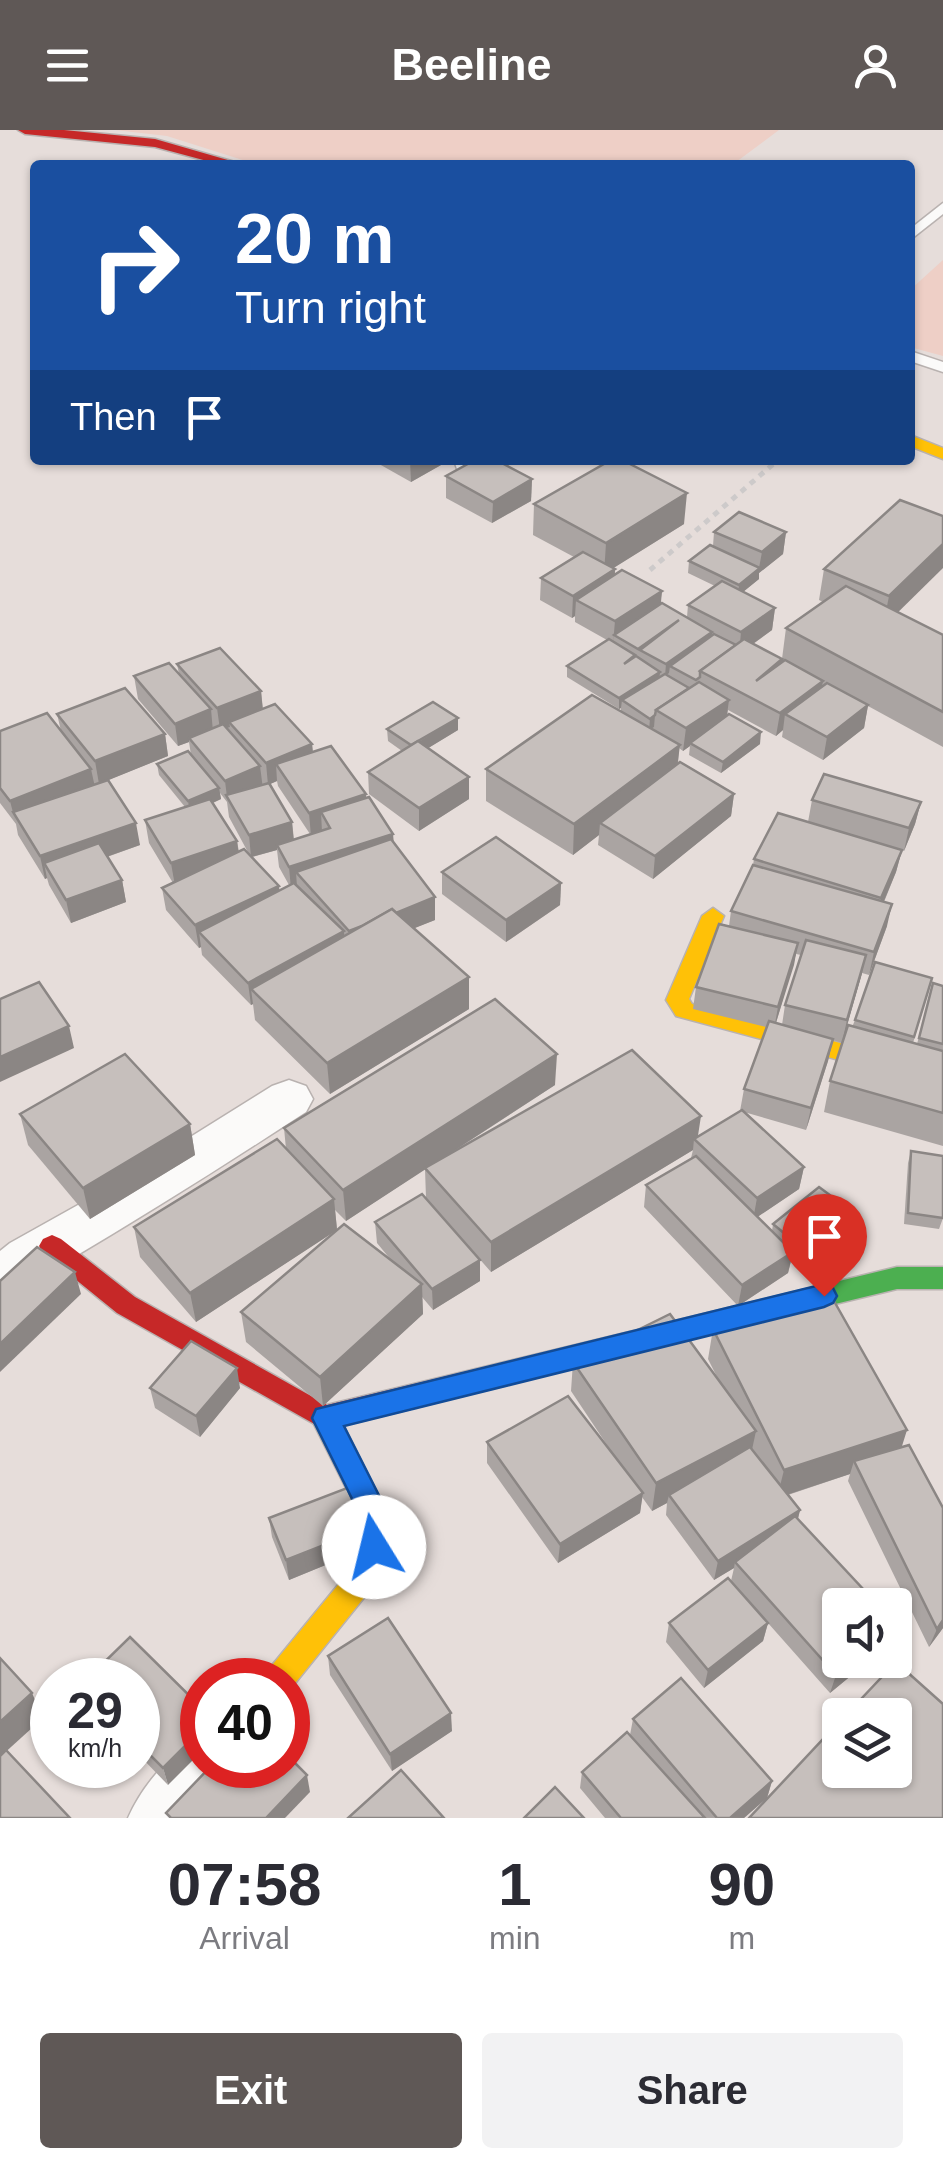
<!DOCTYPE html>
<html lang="en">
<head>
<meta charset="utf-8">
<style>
	:root { --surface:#fff; --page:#f2f2f3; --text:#2b2b33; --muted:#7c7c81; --accent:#5f5856 }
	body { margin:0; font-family:Arial,sans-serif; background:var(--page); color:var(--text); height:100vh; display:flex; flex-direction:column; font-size:38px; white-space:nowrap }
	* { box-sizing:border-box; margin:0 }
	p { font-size:32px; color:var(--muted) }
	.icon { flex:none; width:55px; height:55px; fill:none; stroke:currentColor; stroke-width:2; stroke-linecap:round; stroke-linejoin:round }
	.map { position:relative; height:1688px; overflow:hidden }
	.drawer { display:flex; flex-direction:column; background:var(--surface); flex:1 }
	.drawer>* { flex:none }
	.banner { position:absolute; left:30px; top:30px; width:885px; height:305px; border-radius:10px; box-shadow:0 2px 8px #0004; background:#1a4fa0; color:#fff; overflow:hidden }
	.tools { position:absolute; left:822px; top:1458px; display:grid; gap:20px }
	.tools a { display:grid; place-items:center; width:90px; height:90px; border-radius:10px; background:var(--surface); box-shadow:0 2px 8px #0004; font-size:50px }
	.speed { position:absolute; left:30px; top:1528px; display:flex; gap:20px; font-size:50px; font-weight:700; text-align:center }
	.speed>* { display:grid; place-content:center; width:130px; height:130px; border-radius:50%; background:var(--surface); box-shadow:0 2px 8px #0004; line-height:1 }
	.speed small { font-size:25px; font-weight:400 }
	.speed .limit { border:15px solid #d22; background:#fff; color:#111 }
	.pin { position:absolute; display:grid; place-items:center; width:85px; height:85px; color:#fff; margin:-102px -42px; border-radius:50% 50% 50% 0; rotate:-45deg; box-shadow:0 0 10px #0007 }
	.pin .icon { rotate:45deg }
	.me { position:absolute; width:110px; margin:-55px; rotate:351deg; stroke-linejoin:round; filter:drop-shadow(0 0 8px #0008) }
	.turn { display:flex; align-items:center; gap:35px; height:210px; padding:0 40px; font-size:45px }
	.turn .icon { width:130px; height:130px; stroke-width:2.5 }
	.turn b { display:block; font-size:70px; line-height:85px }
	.then { display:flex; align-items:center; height:95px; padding:0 40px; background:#0003; gap:20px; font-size:38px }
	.eta { display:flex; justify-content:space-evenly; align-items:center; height:170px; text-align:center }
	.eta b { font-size:60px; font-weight:600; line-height:70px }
	.action { display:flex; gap:20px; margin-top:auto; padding:20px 40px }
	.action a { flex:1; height:115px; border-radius:10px; background:var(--accent); color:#fff; font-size:40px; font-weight:600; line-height:115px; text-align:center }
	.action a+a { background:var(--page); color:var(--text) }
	header { display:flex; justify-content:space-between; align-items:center; height:130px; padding:0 40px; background:var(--accent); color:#fff; font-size:45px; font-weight:600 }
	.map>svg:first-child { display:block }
	.green { fill:#eecfc6 }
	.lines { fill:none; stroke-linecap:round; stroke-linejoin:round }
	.lane-casing { stroke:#b9b2b0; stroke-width:3 }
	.street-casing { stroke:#b9b2b0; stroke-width:3 }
	.fast-casing { stroke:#b9b2b0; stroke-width:3 }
	.slow-casing { stroke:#b9b2b0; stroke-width:3 }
	.jam-casing { stroke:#b9b2b0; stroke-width:3 }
	.path { stroke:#cdcaca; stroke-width:5; stroke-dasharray:6 6; stroke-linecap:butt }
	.lane { fill:#fbfaf9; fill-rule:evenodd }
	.street { fill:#fbfaf9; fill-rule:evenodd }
	.fast { fill:#4caf50; fill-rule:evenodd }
	.slow { fill:#ffc107; fill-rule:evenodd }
	.jam { fill:#c62828; fill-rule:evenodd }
	.wall { fill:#aaa4a2; fill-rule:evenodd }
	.shaded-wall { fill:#8b8684 }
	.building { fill:#c6bfbc; stroke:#8b8684; stroke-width:2.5 }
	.route { fill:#1a73e8; stroke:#114b97; stroke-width:2.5 }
</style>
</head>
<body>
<header><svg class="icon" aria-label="menu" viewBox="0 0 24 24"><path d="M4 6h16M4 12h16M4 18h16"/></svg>Beeline<svg class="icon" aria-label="person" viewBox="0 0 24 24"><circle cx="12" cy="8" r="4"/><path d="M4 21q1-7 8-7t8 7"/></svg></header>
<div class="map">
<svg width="943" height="1688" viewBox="0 0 943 1688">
	<rect width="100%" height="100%" fill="#e6ddda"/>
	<g class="green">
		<path d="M115,0H779L732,35H258L167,6Z"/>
		<path d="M943,130V226L910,217V160Z"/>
	</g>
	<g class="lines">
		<g class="lane-casing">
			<g id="lane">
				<path d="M943,73V84L910,110V99Z"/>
				<path d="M910,221L943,232V242L910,231Z"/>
			</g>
		</g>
		<g class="street-casing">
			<g id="street">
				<path d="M454,330H488C479,342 471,343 457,339Z"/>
				<path d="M289,950L306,956L313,969L306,982C226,1034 146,1085 64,1133C41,1146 25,1165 0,1174V1121L10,1113L112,1056L272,956Z"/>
				<path d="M202,1607V1635H242L233,1657L204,1688H128C141,1658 171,1620 202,1607Z"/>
			</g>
		</g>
		<g class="fast-casing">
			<path id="fast" d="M897,1137H943V1159H897L646,1220L637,1217L633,1209L637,1201L646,1198Z"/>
		</g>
		<g class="slow-casing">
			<g id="slow">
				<path d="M910,305L943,318V329L910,316Z"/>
				<path d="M713,778L724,786L689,869L692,874L943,940V958L676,886L666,870L702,786Z"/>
				<path d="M325,1276L335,1279L393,1395L379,1449L288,1562V1550H265L269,1539L356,1433L365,1396L311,1288L315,1279Z"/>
			</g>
		</g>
		<g class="jam-casing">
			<g id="jam">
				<path d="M18,0H64L155,9L245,35H222L155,17L25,4Z"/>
				<path d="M52,1105L61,1109L135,1167L327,1275L646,1198L655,1201L659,1209L655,1217L646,1220L325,1300L117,1183L43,1123L39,1116L43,1109Z"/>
			</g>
		</g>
		<path class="path" d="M650,440L778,330"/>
		<use href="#lane" class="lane"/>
		<use href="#street" class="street"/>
		<use href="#fast" class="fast"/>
		<use href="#slow" class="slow"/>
		<use href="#jam" class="jam"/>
	</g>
	<g class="wall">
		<path d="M372,330H441V335L411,352Z"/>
		<path d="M446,346L532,349L531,371L492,393L446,368Z"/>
		<path d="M900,370L898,482L943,505V617L868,576L864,598L823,630L782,607L783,600L776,606L728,580L727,586L760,614L721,643L689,625L690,616L683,621L679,618L678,634L734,664L731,686L653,749L598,715L599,705L573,725L486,671V639L621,581V578L619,579L567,547V536L607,510L575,492V486L572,488L540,470L541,448L574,427L533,405L534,374L684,394L613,438L615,439V444L662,461L660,474L687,487L688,475L715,456L688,443L689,431L713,416L714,402H786L783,424L759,443V449L743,462L775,478L772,500L753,514L782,529L786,498L823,472L819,470L824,439Z"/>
		<path d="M177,534L261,561L263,579L312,614L313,622L366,664V668L393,704L394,714L435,767V790L414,798L469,879L330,964L255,890L253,874L251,875L202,825L201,817L199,818L166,780L162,758L173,753L149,713L145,690L185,677L159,645L157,634L191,625L189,612L178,616L138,569L134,546L179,544ZM277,651L278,656L310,704L294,709L292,692L270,654ZM220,663L227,672L229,687L250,726L239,722L237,711L213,673L221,669ZM277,720L279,737L289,755L279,760V756L252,727Z"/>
		<path d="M57,584L165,604L168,626L108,650L140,715L107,727L122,750L126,772L71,793L49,755L47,748L45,749L18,705L16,694L0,673V601H61Z"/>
		<path d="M387,599L458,600L428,618L469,647V669L419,701L369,664L368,642L402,621L388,611Z"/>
		<path d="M812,670L921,672L915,694L904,721L902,720L896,742L884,772L887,796L869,845L862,843L842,913L833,910L828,931L806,1000L744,982L804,1037L799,1059L757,1087L772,1101L773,1094L842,1074L839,1086L793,1123L788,1143L738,1176L644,1077L646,1055L691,1028L693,1020L491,1142L426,1068L425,1039L346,1091L335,1080L337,1099L391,1130L377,1113L375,1092L480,1151L433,1180L422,1167L423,1184L323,1276L246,1212L241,1182L335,1101L196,1192L140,1127L134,1097L286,1019L284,998L555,955L445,1027L698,1006L740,981L744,959L766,897L693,879L696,857L729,796L731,781L753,735L754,729L808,692ZM796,824L801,825L785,875L782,895L776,893Z"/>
		<path d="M442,742L561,753L560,775L506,812L442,764Z"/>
		<path d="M933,853L943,856V1016L824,982L830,951L855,890L926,870L913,913L917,914Z"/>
		<path d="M20,984L190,994L195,1025L90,1089L28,1015Z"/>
		<path d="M911,1021L943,1088L939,1099L904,1094L908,1033Z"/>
		<path d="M713,1199L902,1317L943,1498L929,1517L848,1351L850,1344L788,1365L800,1380L798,1389L870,1530L830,1563L768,1493L763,1511L704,1558L666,1512L669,1493L731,1451L734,1438L714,1450L666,1385L667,1373L652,1381L642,1367L640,1383L558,1433L487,1333V1312L619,1333L571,1261L573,1232L717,1247L708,1229Z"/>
		<path d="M150,1258H240L200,1307L155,1278Z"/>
		<path d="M269,1388L365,1399L367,1418L289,1450L272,1407Z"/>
		<path d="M328,1526L452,1601L392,1641L330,1545Z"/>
		<path d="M138,1550L168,1655L138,1624Z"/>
		<path d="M633,1589L772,1651L767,1668L744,1688H605L580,1658L582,1642L630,1605Z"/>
	</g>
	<g class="shaded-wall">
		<path d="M410,330H441V335L411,352Z"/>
		<path d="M532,349L531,371L492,393L493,372Z"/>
		<path d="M687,363L684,394L604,444L606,413Z"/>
		<path d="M786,402L783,424L759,443V449L738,466L739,455L759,438L762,422Z"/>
		<path d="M943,414V438L883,497L889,466Z"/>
		<path d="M615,439L614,461L576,470L575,486L572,488L573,466Z"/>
		<path d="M662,461L660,483L614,505L613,514L615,491Z"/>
		<path d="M775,478L772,500L739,524L741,502Z"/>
		<path d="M712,502L711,513L670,536L669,543L665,546L666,534Z"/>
		<path d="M660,542L659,553L622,570L621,578L619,579V568Z"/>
		<path d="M823,551L819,573L785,584L783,600L776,606L780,583Z"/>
		<path d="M261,561L263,583L229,592L230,597L220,600L217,578Z"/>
		<path d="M729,570L726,592L690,613V616L683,621L686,598Z"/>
		<path d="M868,575L864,598L823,630L827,607Z"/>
		<path d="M211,579L213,602L189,608V612L178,616L175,594Z"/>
		<path d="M655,585L654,597L649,600L650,589Z"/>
		<path d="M458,588V600L412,628V616Z"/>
		<path d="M761,602L760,614L721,643L723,632Z"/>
		<path d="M165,604L168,626L99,654L95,631Z"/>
		<path d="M312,614L314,636L276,634L277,651L268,655L266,633Z"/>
		<path d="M680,615L676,646L600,693L599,705L573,725L574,694Z"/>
		<path d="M260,636L263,659L227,667L225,651Z"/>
		<path d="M91,639L96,662L13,682L16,694L10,671Z"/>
		<path d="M469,647V669L419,701V678Z"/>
		<path d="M219,658L221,669L190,683L188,671Z"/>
		<path d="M366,664L367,687L321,682L322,702L311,706L309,683Z"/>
		<path d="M734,664L731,686L653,749L655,726Z"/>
		<path d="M921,672L915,694L904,721L909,698Z"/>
		<path d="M292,692L294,715H277V720L251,727L249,705Z"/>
		<path d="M136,693L140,715L52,746L44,733L47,748L45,749L40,726Z"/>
		<path d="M393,704L394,727L296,742L297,757L291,759L289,737Z"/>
		<path d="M237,711L240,733L175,756L171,733Z"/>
		<path d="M902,720L896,742L876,790L881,768Z"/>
		<path d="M122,750L126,772L71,793L66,770Z"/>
		<path d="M561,753L560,775L506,812V790Z"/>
		<path d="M279,756L281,778L199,802L201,817L199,818L195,795Z"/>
		<path d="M435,767V790L350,824L349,801Z"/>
		<path d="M892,774L887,796L869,845L874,822Z"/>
		<path d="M344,801L345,823L251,859L253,874L251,875L248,853Z"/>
		<path d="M798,813L794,835L774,899L778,877Z"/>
		<path d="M866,825L861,847L842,913L847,890Z"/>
		<path d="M469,847V879L330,964L327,933Z"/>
		<path d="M69,896L74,918L0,952V927Z"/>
		<path d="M833,909L828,931L806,1000L811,978Z"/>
		<path d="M557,924L555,955L346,1091L343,1060Z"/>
		<path d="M701,986L697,1012L694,1009L693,1020L491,1142V1112Z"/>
		<path d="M190,994L195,1025L90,1089L83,1058Z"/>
		<path d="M804,1037L799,1059L753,1090L757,1068Z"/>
		<path d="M334,1069L337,1100L196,1192L190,1163Z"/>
		<path d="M842,1074L839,1086L793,1124L796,1113Z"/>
		<path d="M793,1122L788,1143L738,1176L742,1155Z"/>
		<path d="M480,1130V1151L433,1180L432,1159Z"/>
		<path d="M75,1142L81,1164L0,1242V1214Z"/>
		<path d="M422,1154L423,1184L323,1276L320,1247Z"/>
		<path d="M237,1238L240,1258L200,1307L196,1286Z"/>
		<path d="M907,1300L898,1329L854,1331L850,1344L777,1368L784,1340Z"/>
		<path d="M756,1301L750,1329L669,1365L667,1373L652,1381L656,1353Z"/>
		<path d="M643,1363L640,1383L558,1433L560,1414Z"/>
		<path d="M800,1380L795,1400L735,1432L734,1438L714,1450L718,1431Z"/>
		<path d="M365,1399L367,1418L289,1450L286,1430Z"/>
		<path d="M943,1490V1498L929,1517L937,1499Z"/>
		<path d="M768,1493L763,1511L704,1558L708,1540Z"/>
		<path d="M854,1530H870L830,1563L836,1545Z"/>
		<path d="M32,1563L43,1588L0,1627V1592Z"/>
		<path d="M451,1583L452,1601L392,1641L390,1624Z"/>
		<path d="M202,1599V1621L168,1655L163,1638Z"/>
		<path d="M307,1645L310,1662L285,1688H266Z"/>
		<path d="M772,1651L767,1668L744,1688H730Z"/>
	</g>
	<g class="building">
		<path d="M475,330H496L532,349L493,372L446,346Z"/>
		<path d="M611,330H622L687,363L606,413L534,374Z"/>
		<path d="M900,370L943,386V414L889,466L824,439Z"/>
		<path d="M739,382L786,402L762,422L714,402Z"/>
		<path d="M710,415L760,438L739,455L689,431Z"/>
		<path d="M583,422L615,439L573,466L541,448Z"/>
		<path d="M622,440L662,461L615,491L576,470Z"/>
		<path d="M722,451L775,478L741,502L688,475Z"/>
		<path d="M846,456L943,505V582L786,498Z"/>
		<path d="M662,473L712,502L666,534L640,520L679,490L638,519L614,505Z"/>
		<path d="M714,504L736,515L700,541V547L696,550L670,536Z"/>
		<path d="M609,509L635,525L624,534L636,526L660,542L619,568L567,536Z"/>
		<path d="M744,509L782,529L756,551L785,530L823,551L780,583L700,541Z"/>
		<path d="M220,518L261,561L217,578L177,534Z"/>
		<path d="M169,533L211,579L175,594L134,546Z"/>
		<path d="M665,544L689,558L656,580L655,585L650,589L622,570Z"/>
		<path d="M699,552L729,570L686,598L656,580Z"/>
		<path d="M827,553L868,575L827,607L785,584Z"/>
		<path d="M125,558L165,604L95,631L57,584Z"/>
		<path d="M592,565L680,615L574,694L486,639Z"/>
		<path d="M433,572L458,588L411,615L387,599Z"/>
		<path d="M275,574L312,614L266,633L229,592Z"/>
		<path d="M47,583L91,639L10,671L0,658V601Z"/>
		<path d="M729,584L761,602L723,632L690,613Z"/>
		<path d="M223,594L260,636L225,651L189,608Z"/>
		<path d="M418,611L469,647L419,678L368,642Z"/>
		<path d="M331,616L366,664L309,683L276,634Z"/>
		<path d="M188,621L219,658L188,671L157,634Z"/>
		<path d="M680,632L734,664L655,726L600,693Z"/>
		<path d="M824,644L921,672L909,698L812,670Z"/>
		<path d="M108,650L136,693L40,726L13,682Z"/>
		<path d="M269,653L292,692L249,705L226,665Z"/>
		<path d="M369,667L393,704L289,737L277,715L330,698L321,682Z"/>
		<path d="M210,669L237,711L171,733L145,690Z"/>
		<path d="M778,683L902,720L881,768L754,729Z"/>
		<path d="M496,707L561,753L506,790L442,742Z"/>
		<path d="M391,709L435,767L396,783L392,779L362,796L349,801L296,742Z"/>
		<path d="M99,713L122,750L66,770L44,733Z"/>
		<path d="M244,719L279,756L195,795L162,758Z"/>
		<path d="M753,735L892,774L874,822L731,781Z"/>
		<path d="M294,753L344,801L248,853L199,802Z"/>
		<path d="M392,779L469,847L327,933L251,859Z"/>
		<path d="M719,794L798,813L778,877L696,857Z"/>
		<path d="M806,810L866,825L847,890L785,875Z"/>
		<path d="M875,832L932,848L914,907L855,890Z"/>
		<path d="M39,852L69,896L0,927V869Z"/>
		<path d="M933,853L943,856V914L919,908Z"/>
		<path d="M495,869L557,924L343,1060L284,998Z"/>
		<path d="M769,891L833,909L811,978L744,959Z"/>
		<path d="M848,895L943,921V983L830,951Z"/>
		<path d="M632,920L701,986L491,1112L425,1038Z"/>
		<path d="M125,924L190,994L83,1058L20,984Z"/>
		<path d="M742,980L804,1037L757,1068L694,1009Z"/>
		<path d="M277,1009L334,1069L190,1163L134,1097Z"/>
		<path d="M911,1021L943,1026V1088L908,1083Z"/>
		<path d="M696,1026L793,1122L742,1155L646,1055Z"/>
		<path d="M819,1057L842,1074L796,1113L773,1094Z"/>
		<path d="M422,1064L480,1130L432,1159L375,1092Z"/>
		<path d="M344,1094L422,1154L320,1247L241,1182Z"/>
		<path d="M37,1117L75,1142L0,1214V1151Z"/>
		<path d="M830,1164L907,1300L784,1340L713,1199Z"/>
		<path d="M670,1184L756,1301L656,1353L573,1232Z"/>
		<path d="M191,1211L237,1238L196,1286L150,1258Z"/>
		<path d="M568,1266L643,1363L560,1414L487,1312Z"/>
		<path d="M909,1315L943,1378V1490L937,1499L854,1331Z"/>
		<path d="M750,1317L800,1380L718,1431L669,1365Z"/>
		<path d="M347,1358L365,1399L286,1430L269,1388Z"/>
		<path d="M795,1386L878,1475H840V1530H854L836,1545L735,1432Z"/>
		<path d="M728,1448L768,1493L708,1540L669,1493Z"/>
		<path d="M388,1488L451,1583L390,1624L328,1526Z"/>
		<path d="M130,1507L202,1578V1599L163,1638L138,1613V1550H86Z"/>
		<path d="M0,1528L32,1563L0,1592Z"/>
		<path d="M896,1532L943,1574V1688H749L840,1591V1640H895V1585H846Z"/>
		<path d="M681,1548L772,1651L730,1688H717L633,1589Z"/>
		<path d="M627,1602L705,1688H621L582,1642Z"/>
		<path d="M6,1620L70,1688H0V1626Z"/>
		<path d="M288,1626L307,1645L266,1688H171L166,1683L212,1635H288Z"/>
		<path d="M401,1640L444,1688H348Z"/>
		<path d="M555,1657L584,1688H524Z"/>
	</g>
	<path class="route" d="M824,1154L833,1158L837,1166L833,1173L824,1177L344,1296L394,1395L385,1426L374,1430L364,1426L360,1417L365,1395L312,1288L316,1279Z"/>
</svg>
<div class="tools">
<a><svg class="icon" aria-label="sound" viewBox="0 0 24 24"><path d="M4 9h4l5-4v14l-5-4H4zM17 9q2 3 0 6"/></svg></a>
<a><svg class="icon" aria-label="layers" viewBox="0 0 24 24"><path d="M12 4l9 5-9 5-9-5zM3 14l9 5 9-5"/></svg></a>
</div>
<div class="speed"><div>29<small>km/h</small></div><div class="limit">40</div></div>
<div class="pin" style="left:824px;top:1166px;background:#d93025"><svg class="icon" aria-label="arrive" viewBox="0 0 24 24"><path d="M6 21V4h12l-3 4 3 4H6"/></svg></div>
<svg class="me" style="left:374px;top:1417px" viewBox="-20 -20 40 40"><circle r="19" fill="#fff"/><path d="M0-13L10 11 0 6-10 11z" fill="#1a73e8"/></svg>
<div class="banner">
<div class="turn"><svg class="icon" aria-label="right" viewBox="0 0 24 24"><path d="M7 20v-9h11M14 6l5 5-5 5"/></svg><div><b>20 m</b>Turn right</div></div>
<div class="then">Then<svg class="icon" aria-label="arrive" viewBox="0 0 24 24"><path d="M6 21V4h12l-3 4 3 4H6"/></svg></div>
</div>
</div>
<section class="drawer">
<div class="eta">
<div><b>07:58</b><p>Arrival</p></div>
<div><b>1</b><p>min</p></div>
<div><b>90</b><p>m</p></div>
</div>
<div class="action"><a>Exit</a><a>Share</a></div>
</section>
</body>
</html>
